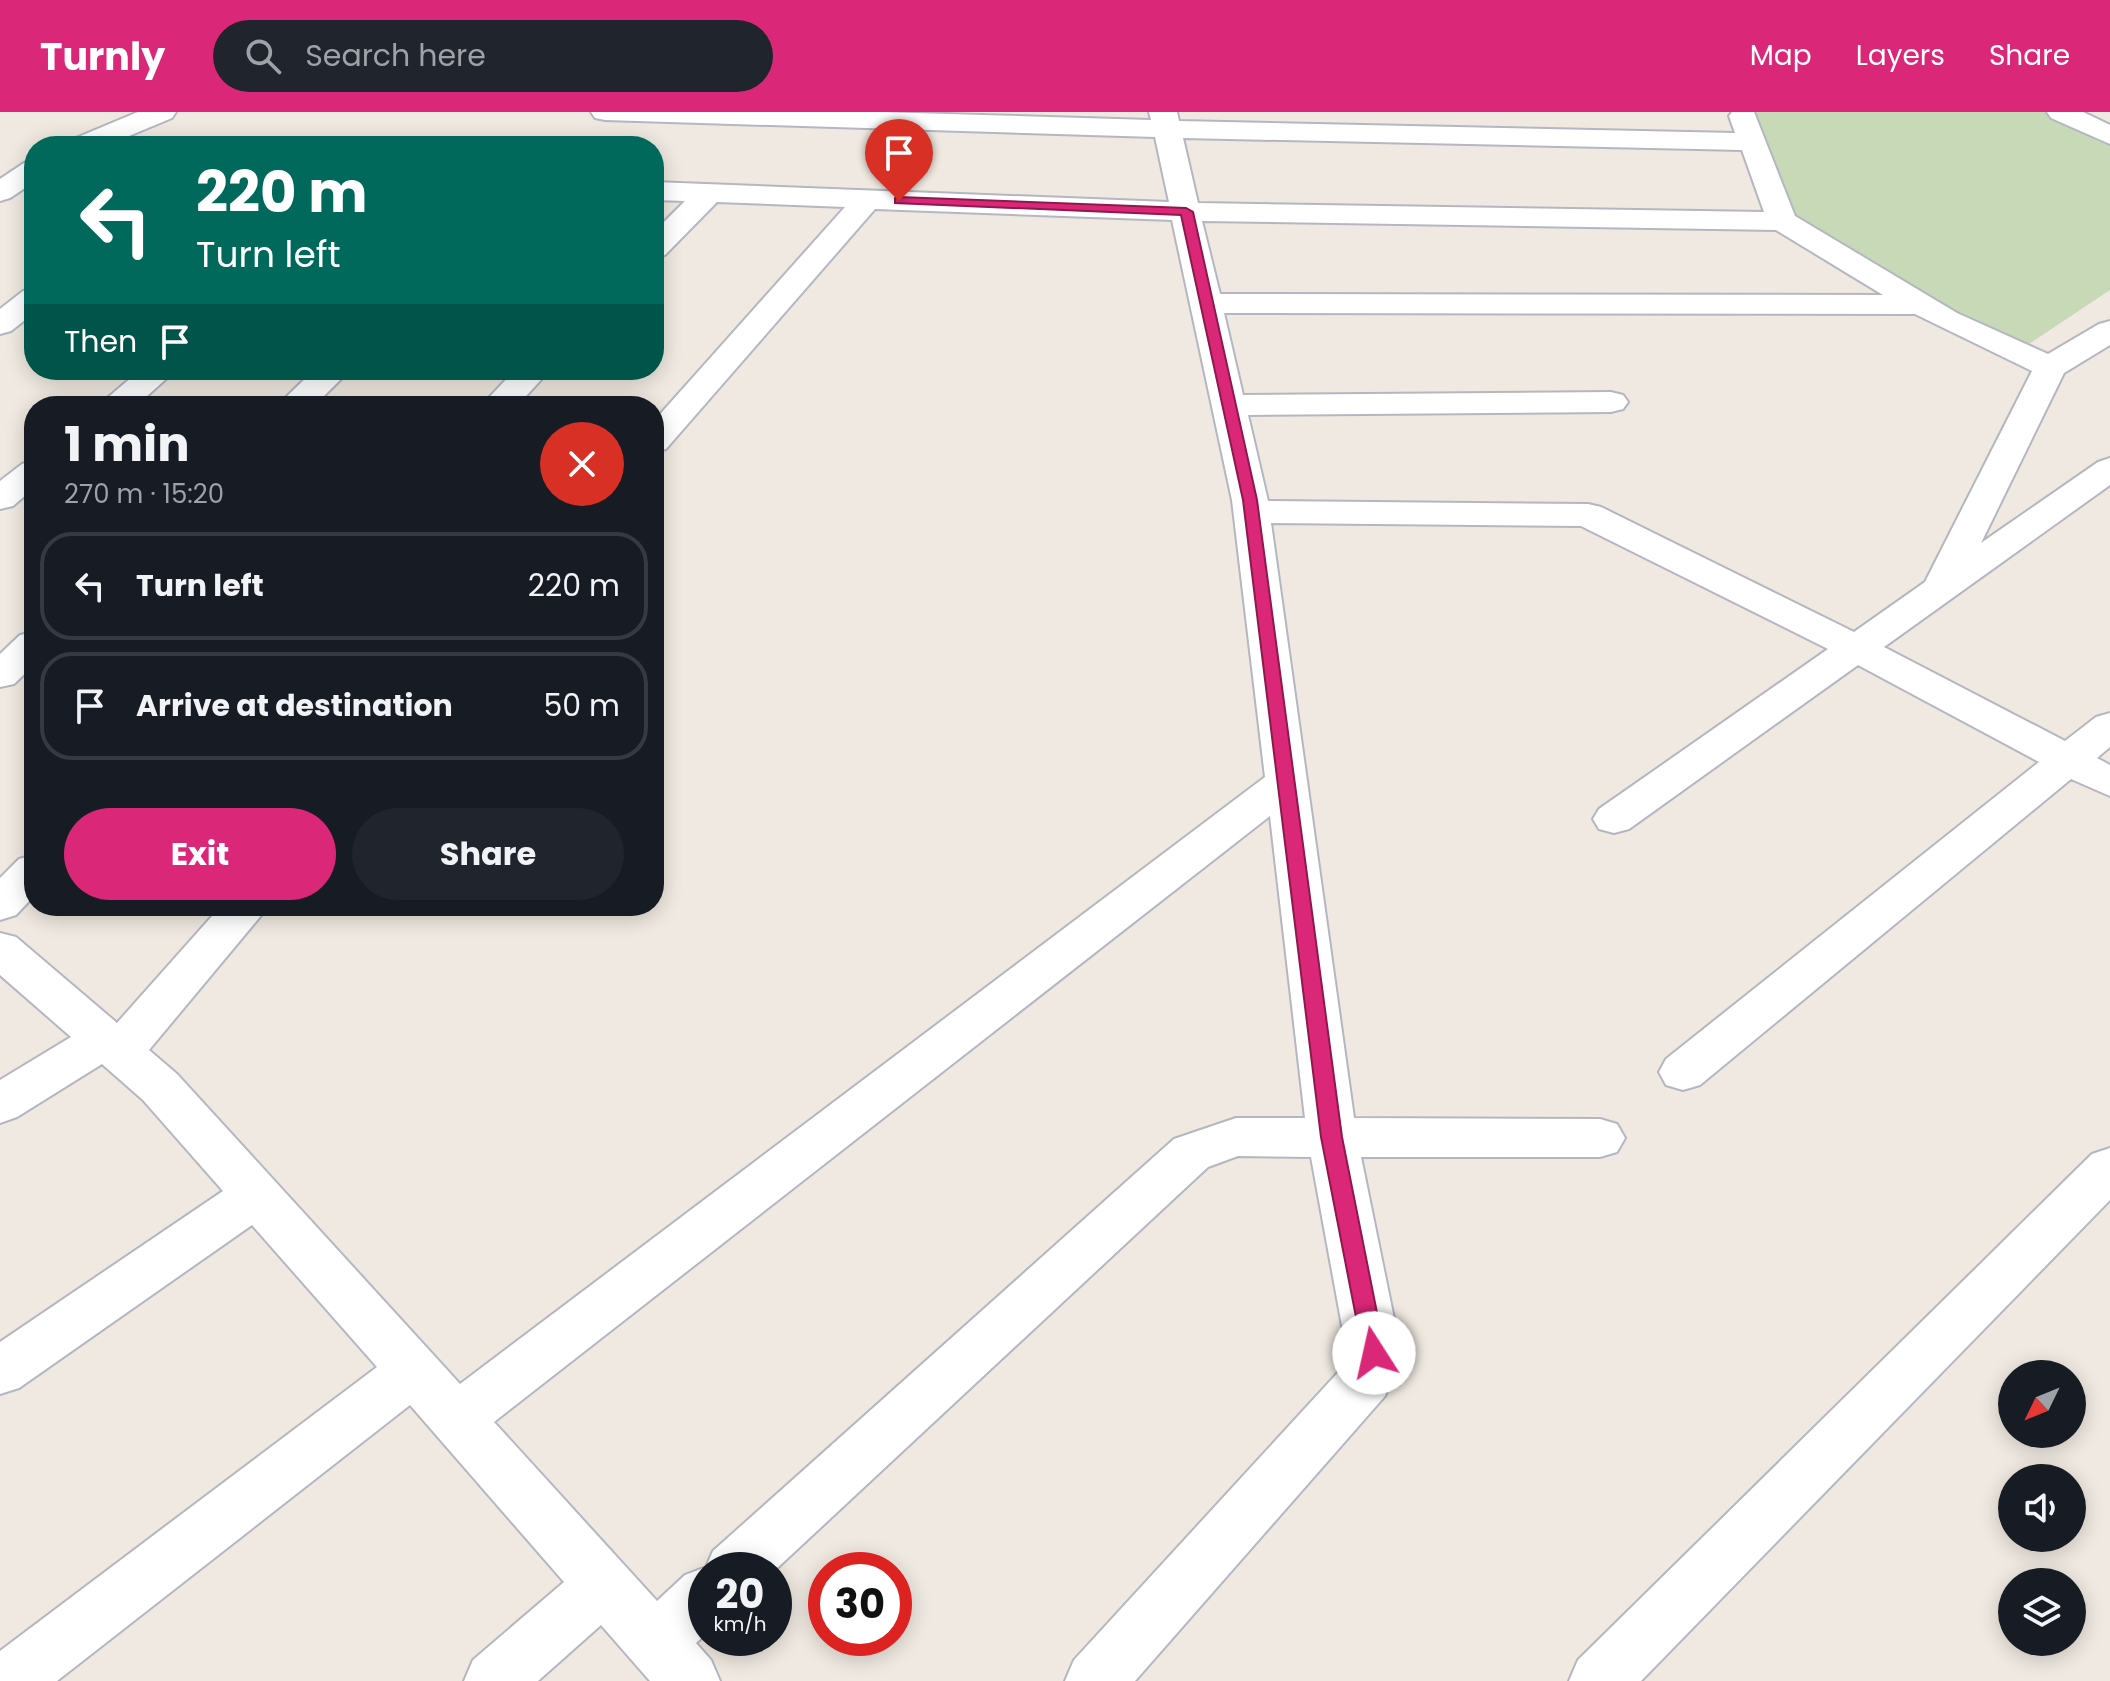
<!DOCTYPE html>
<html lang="en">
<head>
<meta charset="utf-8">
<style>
	:root { --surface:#171b24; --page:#20242c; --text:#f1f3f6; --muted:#9ea1a6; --line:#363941; --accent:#db2777 }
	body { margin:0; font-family:Poppins,sans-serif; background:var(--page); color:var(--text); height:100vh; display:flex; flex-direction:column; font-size:30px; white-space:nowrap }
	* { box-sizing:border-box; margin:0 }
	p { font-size:26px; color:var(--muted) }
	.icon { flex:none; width:44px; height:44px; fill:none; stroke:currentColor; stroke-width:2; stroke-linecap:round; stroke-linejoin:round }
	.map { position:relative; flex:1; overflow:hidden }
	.drawer { position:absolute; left:24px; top:284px; width:640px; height:520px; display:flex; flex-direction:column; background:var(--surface); border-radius:32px; box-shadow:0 4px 20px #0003 }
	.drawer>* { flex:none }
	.banner { position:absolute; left:24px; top:24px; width:640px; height:244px; border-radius:32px; box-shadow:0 4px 20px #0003; background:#00695c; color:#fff; overflow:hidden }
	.needle { width:52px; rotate:227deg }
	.controls { position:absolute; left:1998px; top:1248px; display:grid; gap:16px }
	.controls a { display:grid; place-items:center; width:88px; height:88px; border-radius:50%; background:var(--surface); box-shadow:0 4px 20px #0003; font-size:40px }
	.speed { position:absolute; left:688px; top:1440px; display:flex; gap:16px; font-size:40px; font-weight:700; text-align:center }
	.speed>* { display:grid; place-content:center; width:104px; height:104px; border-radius:50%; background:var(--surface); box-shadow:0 4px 20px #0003; line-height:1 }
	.speed small { font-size:20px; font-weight:400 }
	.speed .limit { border:12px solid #d22; background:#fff; color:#111 }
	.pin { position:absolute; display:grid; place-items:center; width:68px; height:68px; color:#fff; margin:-82px -34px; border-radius:50% 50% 50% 0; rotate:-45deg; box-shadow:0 0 8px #0007 }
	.pin .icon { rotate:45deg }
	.me { position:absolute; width:88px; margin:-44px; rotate:350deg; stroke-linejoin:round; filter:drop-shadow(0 0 6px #0008) }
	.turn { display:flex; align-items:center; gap:28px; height:168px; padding:0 40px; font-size:36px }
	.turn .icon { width:104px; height:104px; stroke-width:2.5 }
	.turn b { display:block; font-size:56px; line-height:68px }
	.then { display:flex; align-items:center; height:76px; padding:0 40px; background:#0003; gap:16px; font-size:30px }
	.round { display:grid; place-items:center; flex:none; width:84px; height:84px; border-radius:42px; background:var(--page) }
	.head { display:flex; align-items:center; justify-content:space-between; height:136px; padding:0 40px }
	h1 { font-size:48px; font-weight:700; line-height:60px }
	.primary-button { display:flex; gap:16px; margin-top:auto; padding:16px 40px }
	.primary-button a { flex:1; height:92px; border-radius:48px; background:var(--accent); color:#fff; font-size:32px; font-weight:700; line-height:92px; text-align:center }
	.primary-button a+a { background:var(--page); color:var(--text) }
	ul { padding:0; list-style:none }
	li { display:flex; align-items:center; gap:24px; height:108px; margin:0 16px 12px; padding:0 24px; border:4px solid var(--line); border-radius:32px }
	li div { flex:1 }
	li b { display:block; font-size:30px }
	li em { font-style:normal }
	header { display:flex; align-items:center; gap:48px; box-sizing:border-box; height:112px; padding:0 40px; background:var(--accent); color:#fff }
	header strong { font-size:38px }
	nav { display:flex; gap:44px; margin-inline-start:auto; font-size:28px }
	.search { width:560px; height:72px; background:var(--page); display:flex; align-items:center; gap:20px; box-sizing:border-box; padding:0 28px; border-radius:44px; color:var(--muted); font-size:30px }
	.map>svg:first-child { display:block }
	.cemetery { fill:#c8d9b8 }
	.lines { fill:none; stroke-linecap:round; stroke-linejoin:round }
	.street-casing { stroke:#b4b7c1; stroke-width:4 }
	.street { fill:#fff; fill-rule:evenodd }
	.route { fill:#db2777; stroke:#8e194d; stroke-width:2 }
</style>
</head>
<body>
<header>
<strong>Turnly</strong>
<div class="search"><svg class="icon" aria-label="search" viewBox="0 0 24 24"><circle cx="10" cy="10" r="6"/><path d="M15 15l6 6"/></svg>Search here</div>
<nav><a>Map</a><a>Layers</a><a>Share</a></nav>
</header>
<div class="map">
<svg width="2110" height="1569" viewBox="0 0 2110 1569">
	<rect width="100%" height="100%" fill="#efe9e1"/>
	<path class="cemetery" d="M1752,0H2049L2110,30V178L2026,234L1962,206L1794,105Z"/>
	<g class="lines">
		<g class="street-casing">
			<g id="street">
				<path d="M138,0H176L172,6L105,34H67L71,28Z"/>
				<path d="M591,0H880L1151,8L1149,0H1177L1179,9L1735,21L1729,4L1732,0H1754L1795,104L1957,201L2048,242L2099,212L2110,209V233L2064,261L1981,431L2098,350L2110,346V373L1884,535L2065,629L2096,605L2110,601V635L2097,646L2110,653V684L2071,667L1700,973L1683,978L1666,973L1659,960L1666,947L2039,650L1858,553L1629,717L1614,721L1599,717L1593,707L1599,697L1828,537L1581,414L1271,411L1354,1006L1600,1007L1617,1012L1625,1026L1617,1040L1600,1045H1361L1401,1241L1385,1284L1135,1569H1065L1074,1548L1343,1255L1347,1241L1311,1045L1238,1044L1208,1055L774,1459L706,1458V1522L696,1531L711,1548L720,1569H650L601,1513L538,1569H464L473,1548L564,1470L410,1293L57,1569H0V1539L377,1255L252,1113L19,1276L0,1282V1230L223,1079L143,988L102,952L17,1005L0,1011V968L71,925L0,863V821L16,825L117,911L221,794H269L149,938L177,962L460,1272L1265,665L1232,388L1172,108L875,97L666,337L654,340V309L845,95L717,90L665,143L654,146V120L685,89L654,88V70L1169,90L1155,25L605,8L595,6ZM1183,26L1742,38L1764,100L1198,91ZM1202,109L1776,118L1883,183L1220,182ZM1224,201L1915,202L2032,259L1925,470L1854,520L1601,395L1588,392L1268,389L1248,303L1611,300L1623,297L1628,290L1623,283L1611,280L1243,283ZM1270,704L1305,1006H1236L1174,1027L713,1439L706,1455L685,1463L657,1489L494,1310Z"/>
				<path d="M2047,0H2083L2110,13V32L2051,6Z"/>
				<path d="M34,48V70L10,86L0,89V67L24,51Z"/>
				<path d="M34,177V201L11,219L0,222V197L23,179Z"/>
				<path d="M140,258H176L136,294H98Z"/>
				<path d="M314,258H350L314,294H277Z"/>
				<path d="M515,258H550L517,294H481Z"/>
				<path d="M34,348V376L13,394L0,397V369L22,352Z"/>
				<path d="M34,520V553L14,572L0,575V542L20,523Z"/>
				<path d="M34,743V784L16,803L0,808V766L19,747Z"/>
				<path d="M2110,1036V1088L1641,1569H1569L1578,1548L2092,1042Z"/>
			</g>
		</g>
		<use href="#street" class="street"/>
	</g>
	<path class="route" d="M899,85L1186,96L1193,100L1257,388L1342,1025L1385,1241L1382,1248L1374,1251L1367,1248L1363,1241L1321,1025L1243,388L1181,103L895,91V86Z"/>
</svg>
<div class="controls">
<a><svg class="needle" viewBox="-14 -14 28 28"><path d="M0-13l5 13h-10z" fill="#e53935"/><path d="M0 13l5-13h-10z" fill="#9ea1a6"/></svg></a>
<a><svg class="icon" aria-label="sound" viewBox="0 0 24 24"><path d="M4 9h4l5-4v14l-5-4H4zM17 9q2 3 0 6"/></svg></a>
<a><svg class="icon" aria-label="layers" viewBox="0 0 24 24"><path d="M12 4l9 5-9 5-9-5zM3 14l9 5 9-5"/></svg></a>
</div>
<div class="speed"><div>20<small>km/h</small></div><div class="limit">30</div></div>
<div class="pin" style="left:899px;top:89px;background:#d93025"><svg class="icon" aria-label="arrive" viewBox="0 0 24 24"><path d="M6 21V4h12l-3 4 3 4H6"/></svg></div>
<svg class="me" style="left:1374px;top:1241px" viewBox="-20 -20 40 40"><circle r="19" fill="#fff"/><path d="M0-13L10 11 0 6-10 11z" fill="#db2777"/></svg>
<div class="banner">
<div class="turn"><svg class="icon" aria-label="left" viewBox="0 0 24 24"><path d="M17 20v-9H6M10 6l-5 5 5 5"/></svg><div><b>220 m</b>Turn left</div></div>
<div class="then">Then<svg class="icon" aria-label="arrive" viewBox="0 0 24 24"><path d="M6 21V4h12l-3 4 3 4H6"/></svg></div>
</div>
<section class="drawer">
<div class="head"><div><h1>1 min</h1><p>270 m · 15:20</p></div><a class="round" style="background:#d93025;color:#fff"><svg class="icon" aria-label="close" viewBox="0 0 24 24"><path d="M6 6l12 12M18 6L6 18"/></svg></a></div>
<ul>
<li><svg class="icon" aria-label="left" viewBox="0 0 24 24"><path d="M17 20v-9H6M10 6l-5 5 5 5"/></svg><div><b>Turn left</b></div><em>220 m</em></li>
<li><svg class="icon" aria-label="arrive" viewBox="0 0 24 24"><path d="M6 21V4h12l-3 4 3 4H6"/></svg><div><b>Arrive at destination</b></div><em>50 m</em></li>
</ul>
<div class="primary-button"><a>Exit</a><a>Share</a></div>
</section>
</div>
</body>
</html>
